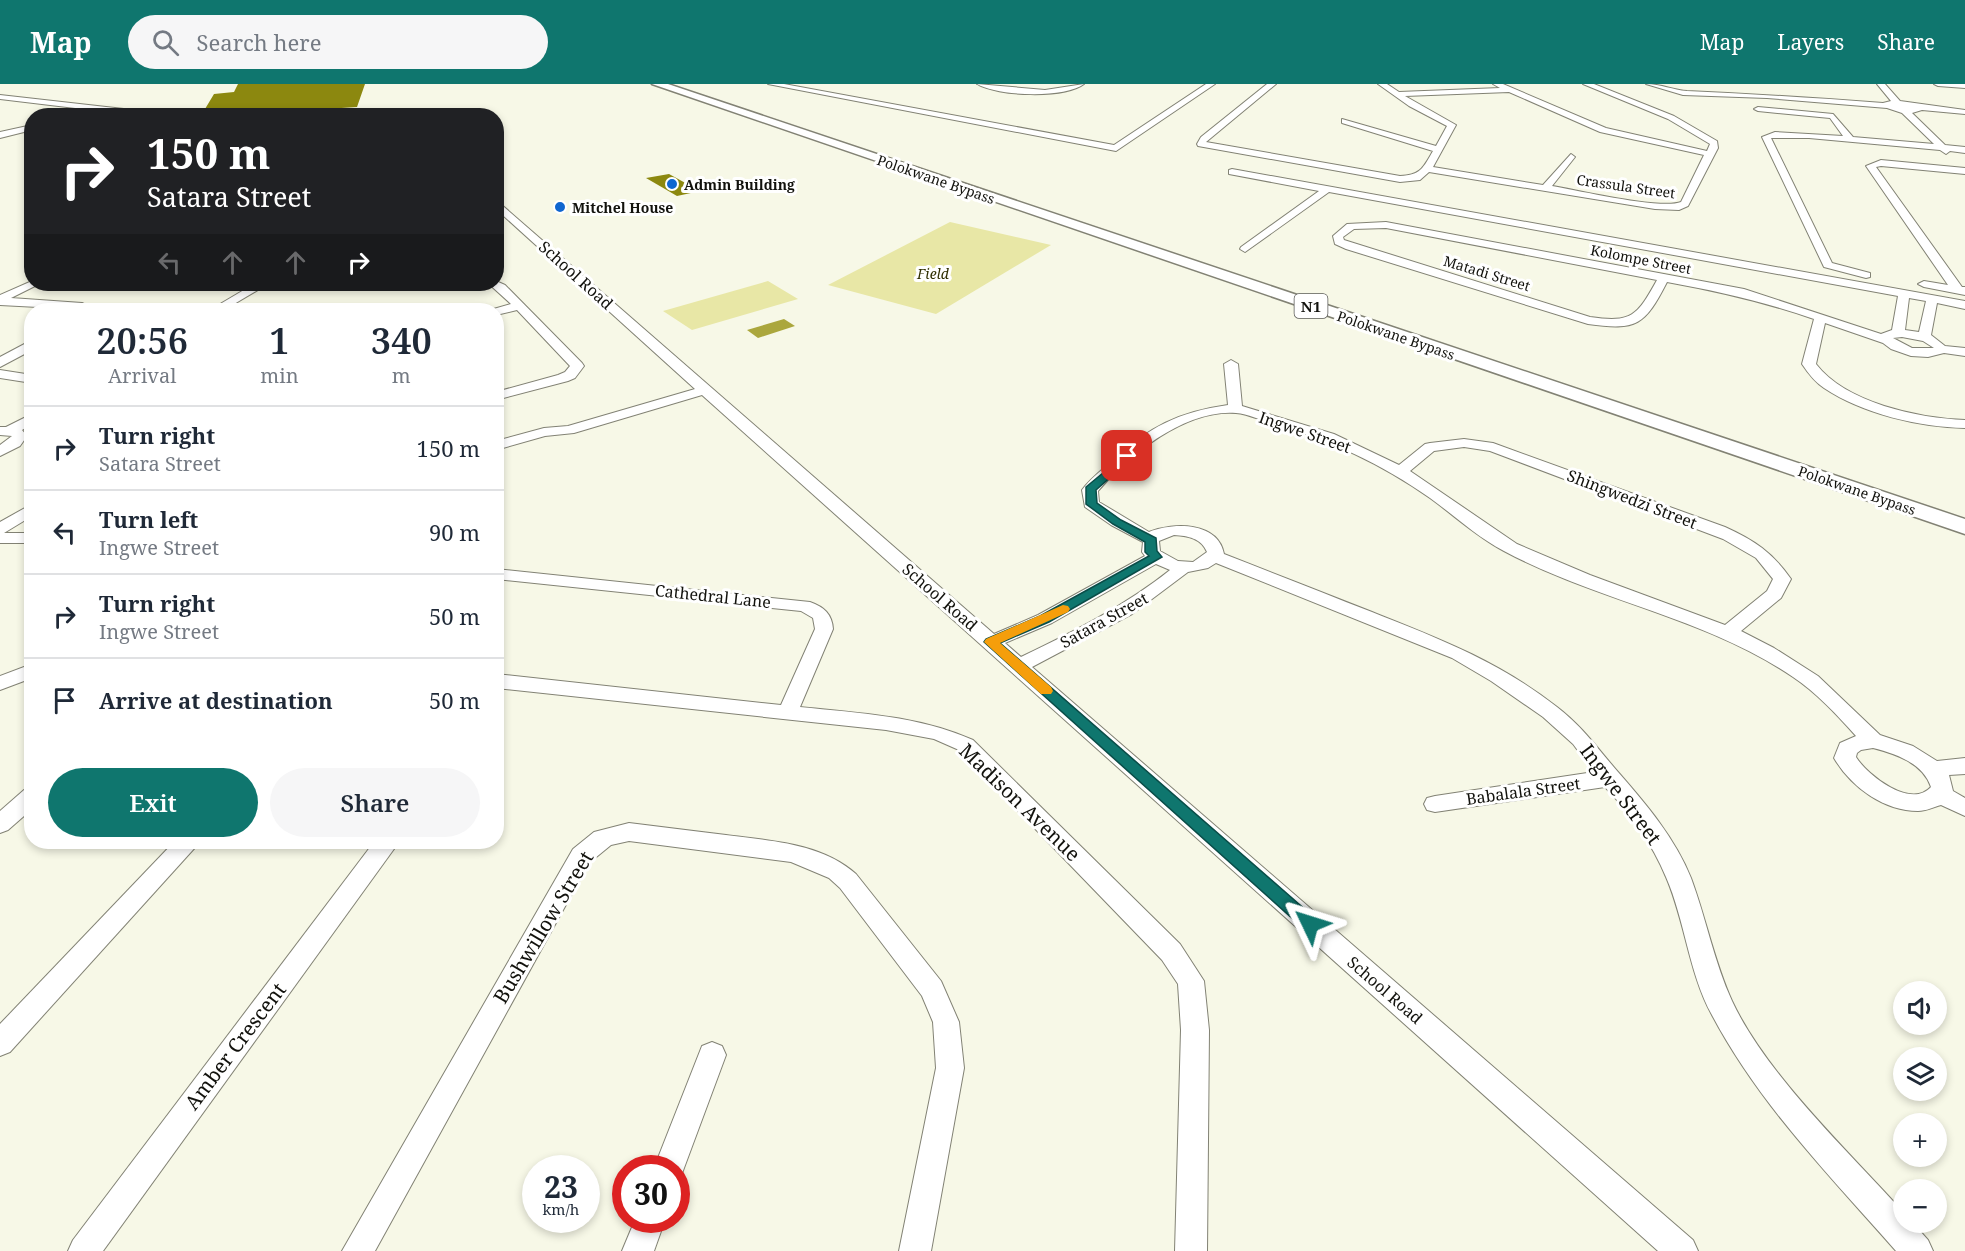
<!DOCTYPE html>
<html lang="en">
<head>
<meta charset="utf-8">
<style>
	:root { --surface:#fff; --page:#f6f6f7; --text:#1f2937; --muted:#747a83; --line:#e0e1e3; --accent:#0f766e }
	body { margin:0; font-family:"Noto Serif",serif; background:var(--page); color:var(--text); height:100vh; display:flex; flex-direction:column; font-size:22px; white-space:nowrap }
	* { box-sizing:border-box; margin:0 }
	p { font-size:20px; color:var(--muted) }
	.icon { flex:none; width:33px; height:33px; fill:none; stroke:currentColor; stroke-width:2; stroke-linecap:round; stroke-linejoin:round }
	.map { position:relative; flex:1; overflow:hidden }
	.drawer { position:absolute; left:24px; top:219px; width:480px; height:546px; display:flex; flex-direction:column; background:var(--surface); border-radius:24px; box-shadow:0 3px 9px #0003 }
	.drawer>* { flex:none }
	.guide { position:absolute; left:24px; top:24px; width:480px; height:183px; border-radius:24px; box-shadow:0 3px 9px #0003; background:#202124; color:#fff; overflow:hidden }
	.buttons { position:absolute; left:1893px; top:897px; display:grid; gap:12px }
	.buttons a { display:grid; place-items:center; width:54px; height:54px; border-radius:50%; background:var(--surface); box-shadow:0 3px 9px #0003; font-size:30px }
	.speed { position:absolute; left:522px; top:1071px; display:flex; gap:12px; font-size:30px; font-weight:700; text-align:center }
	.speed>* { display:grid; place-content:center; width:78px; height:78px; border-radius:50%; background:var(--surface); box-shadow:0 3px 9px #0003; line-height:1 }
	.speed small { font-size:15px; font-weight:400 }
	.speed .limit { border:9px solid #d22; background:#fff; color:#111 }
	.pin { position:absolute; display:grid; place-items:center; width:51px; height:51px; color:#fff; margin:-26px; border-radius:12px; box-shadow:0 3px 9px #0006 }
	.me { position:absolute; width:66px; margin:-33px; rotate:311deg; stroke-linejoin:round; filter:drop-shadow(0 0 4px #0008) }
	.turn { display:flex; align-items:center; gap:21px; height:126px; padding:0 24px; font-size:27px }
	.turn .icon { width:78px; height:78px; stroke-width:2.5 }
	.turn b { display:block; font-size:42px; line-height:51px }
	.lanes { display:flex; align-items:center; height:57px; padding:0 24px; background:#0003; justify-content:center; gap:30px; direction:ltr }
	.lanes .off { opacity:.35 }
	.eta { display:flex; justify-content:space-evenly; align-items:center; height:102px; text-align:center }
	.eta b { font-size:36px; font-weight:600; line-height:42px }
	.cta { display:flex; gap:12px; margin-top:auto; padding:12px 24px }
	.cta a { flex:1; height:69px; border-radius:36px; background:var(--accent); color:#fff; font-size:24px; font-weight:600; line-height:69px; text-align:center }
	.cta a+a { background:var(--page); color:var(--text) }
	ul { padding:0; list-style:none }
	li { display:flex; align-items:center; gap:18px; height:84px; padding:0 24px; border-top:2px solid var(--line) }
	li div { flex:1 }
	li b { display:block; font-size:22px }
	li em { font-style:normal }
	header { display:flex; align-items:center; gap:36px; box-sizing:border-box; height:84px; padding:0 30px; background:var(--accent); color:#fff }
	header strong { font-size:28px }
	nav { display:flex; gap:33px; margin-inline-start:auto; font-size:21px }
	.search { width:420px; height:54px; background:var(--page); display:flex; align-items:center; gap:15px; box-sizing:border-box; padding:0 21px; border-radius:33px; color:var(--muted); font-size:22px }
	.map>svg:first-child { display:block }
	.green { fill:#e8e7a6 }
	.water { fill:#aba73d }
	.building { fill:#8c880f }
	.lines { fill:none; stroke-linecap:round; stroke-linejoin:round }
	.minor-casing { stroke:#828274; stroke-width:2 }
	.highway-casing { stroke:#828274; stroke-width:3 }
	.minor { fill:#fff; fill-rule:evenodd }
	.highway { fill:#fff; fill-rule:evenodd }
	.route { fill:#0f766e; stroke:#0a4d48; stroke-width:1.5 }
	.slow { fill:#f59e0b }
	.poi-dot { fill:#0f66cf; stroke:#fff; stroke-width:2 }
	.labels { text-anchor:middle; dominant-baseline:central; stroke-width:6; stroke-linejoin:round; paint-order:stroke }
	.far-street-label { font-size:14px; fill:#12120d; stroke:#fff }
	.far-poi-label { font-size:14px; font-weight:bold; fill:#12120d; stroke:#fff; text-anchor:start }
	.far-park-label { font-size:14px; font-style:italic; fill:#302f01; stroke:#fff }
	.shield { fill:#fff; stroke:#595956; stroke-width:1.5 }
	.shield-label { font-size:15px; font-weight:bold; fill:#12120d }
	.street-label { font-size:16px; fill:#12120d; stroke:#fff }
	.near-street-label { font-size:20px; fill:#12120d; stroke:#fff }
</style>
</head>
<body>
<header>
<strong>Map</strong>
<div class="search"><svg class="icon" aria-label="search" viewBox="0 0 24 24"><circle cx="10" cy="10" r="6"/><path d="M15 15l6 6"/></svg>Search here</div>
<nav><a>Map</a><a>Layers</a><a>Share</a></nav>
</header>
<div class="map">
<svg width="1965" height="1167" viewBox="0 0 1965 1167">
	<rect width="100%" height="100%" fill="#f7f8e7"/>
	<g class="green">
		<path d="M950,138L1051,161L936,230L828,201Z"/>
		<path d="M768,197L798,215L692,246L663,227Z"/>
	</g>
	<path class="water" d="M784,235L795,242L758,254L747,246Z"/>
	<g class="building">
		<path d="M238,0H365L357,23L326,25L325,28L309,29L308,32H286L289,25L242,29L205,25L214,10L234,8Z"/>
		<path d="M669,90L700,107L677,112L646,94Z"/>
	</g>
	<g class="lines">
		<g class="minor-casing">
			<g id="minor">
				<path d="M768,0H784L1114,61L1206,0H1215L1116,67Z"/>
				<path d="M977,0L1045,6L1084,0C1064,15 997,12 977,0Z"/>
				<path d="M1267,0H1276L1206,58L1400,92C1421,91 1423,84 1433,67L1342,39V35L1436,62L1447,42L1409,22L1378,0H1387L1399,8L1500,4L1493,0H1503L1606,44L1707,67L1710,60L1668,35L1583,0H1594L1674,32L1717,57L1718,64L1688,122L1679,126L1655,125L1429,88L1420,96L1400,98L1198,62L1197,60L1201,53ZM1509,8L1600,48L1704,71L1681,118C1661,126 1577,106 1552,102L1575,73L1571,70L1543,101L1433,83L1456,41L1405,12Z"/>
				<path d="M1646,0C1661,0 1673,6 1687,7C1753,10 1817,14 1883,19L1891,17L1877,0H1885L1900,17L1965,26V30L1922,26L1912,29L1945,61L1965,63V69L1950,67L1946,70L1940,66L1809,54H1771L1832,179L1870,189V193L1866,194L1824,183L1762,53L1775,48L1843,52L1830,34L1758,27L1754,25L1758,23L1833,30L1853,53L1934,60L1902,29L1887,24L1767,14L1683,11Z"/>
				<path d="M1934,0H1965V4L1938,2Z"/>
				<path d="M0,11L168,30L172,32H142L0,15Z"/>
				<path d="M32,41V46L0,54V48Z"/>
				<path d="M1881,76L1965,84V90L1881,82L1876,83L1962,203H1965V211L1924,203L1918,200L1924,197L1948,201L1866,82Z"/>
				<path d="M1232,85L1965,217V225L1937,219L1931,251L1945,262L1965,264V272L1944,269L1928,273L1911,272L1891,265L1883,259L1825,239L1816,280C1846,319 1918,334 1965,336V344C1919,343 1863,330 1824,304C1815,298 1808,289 1802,280L1814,235C1765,218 1717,207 1667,198C1645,241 1637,247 1588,240L1346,165L1335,160L1333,152L1347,140L1386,138L1744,205L1881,250L1892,246L1898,212L1329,108L1245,168L1240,165L1241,163L1319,107L1229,90V86ZM1386,144L1657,196C1637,232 1632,239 1590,233L1344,156L1343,153L1354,145ZM1909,214L1926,217L1919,248L1905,246ZM1902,253L1923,257L1934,264H1912L1893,254Z"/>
				<path d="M496,116L994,550L1038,531L1145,472L1142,468L1143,458L1111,441L1085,423L1082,406C1090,395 1102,386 1112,377C1149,343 1178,328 1228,321L1224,280L1231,276L1238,280L1242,322L1334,350L1399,381L1425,360L1430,359L1464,355L1493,359L1725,443C1754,456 1773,469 1791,495L1781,514L1741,547L1774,564L1818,592L1880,651L1913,662L1937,677L1965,674V690L1949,691L1953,707L1965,714V732L1941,721C1934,723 1926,727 1918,727C1884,727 1851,703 1834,674L1840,659L1856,652C1837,631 1817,609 1793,593C1705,533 1597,517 1504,467C1477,453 1455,432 1430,414C1382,380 1328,355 1271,339C1260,336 1248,330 1236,329C1186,325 1129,370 1098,407L1099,418L1149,448C1174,438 1218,438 1224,470C1273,489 1323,509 1372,528C1440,555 1498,577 1557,623C1582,642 1598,665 1618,688C1646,720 1675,754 1691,794C1706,834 1714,878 1732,917C1766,990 1849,1068 1904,1129V1138H1912L1928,1156L1933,1167H1896C1830,1092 1759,1020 1712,931C1689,890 1685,836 1666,793C1652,759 1630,729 1605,703L1435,728L1427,726L1424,720L1427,714L1435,712L1594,688L1573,660L1543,633L1491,597L1452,574L1216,479L1208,484L1188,488L1132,530L1032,583L1693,1156L1698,1167H1658L702,311L574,349L545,352L496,366V357L544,344L568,342L695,305L496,125ZM1464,363L1490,367L1723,455L1756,474L1773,495L1767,507L1725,541L1590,491L1517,460L1410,387L1434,367ZM1174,451C1188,452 1201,454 1207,468L1193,478L1178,477L1160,467L1159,457ZM1156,480L1170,486C1125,522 1073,548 1021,573L1005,559L1052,539ZM1873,664C1896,670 1923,679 1931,703C1911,725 1868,692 1856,673L1857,669L1861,666Z"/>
				<path d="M32,197V200H39L11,214L82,219L95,226L0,221V211Z"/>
				<path d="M496,197L505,201L582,279L584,282L575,294L568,297L496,316V308L558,291L565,288L570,282L517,226L496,231V226H490L511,220L489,200H496Z"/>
				<path d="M254,200H268L224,226H210Z"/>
				<path d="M32,256V266L0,283V273Z"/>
				<path d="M0,286L32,291V299L0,294Z"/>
				<path d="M32,330V340L22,346L27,352L20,362L0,372V361L12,352L0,351V343H6Z"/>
				<path d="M32,420V432L4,449H32V459H0V438Z"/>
				<path d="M496,485L810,518C824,523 832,530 833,545L800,623C859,629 919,632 973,656L1180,860L1204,897L1209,946L1207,1167H1175L1181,946L1178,900L1162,876L959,666L934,655L886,646L496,604V590L781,621L815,545L813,534L801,527L496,495Z"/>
				<path d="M32,580V594L0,606V592Z"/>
				<path d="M32,704V725L8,746L0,749V727L24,706Z"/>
				<path d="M629,739C661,743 693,747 726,751C771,757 821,759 856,790L941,897L959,938L964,984L931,1167H899L936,984L933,938L922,912L840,804L829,794L791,778L629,757L611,761L589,779L375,1167H342L573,765L594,748Z"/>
				<path d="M174,758H200L10,968L0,972V940Z"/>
				<path d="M374,758H399L103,1167H68L73,1156Z"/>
				<path d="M712,958L722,962L726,971L684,1084L680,1095L676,1096V1084H654L702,962Z"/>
				<path d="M635,1136H665L654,1167H622Z"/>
			</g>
		</g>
		<g class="highway-casing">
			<path id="highway" d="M652,0H668L1965,435V450Z"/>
		</g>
		<use href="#minor" class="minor"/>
		<use href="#highway" class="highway"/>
	</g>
	<path class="route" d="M1127,369L1131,370V375L1096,406L1097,419L1121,436L1156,454L1157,467L1162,473L1049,538L1000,559L1316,835L1319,840L1316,845L1310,847L1304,845L984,558L986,555L1040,532L1149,472L1145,468V458L1113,440L1086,420V403Z"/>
	<path class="slow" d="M1063,521L1068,522L1070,525L1068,528L1000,559L1051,603L1053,607L1051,610H1041L984,558L986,555Z"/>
	<g class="poi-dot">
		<circle cx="672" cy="100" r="6"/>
		<circle cx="560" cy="123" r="6"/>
	</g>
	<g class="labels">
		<g class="far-street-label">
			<text transform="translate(936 95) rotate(19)">Polokwane Bypass</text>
			<text transform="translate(1626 102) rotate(8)">Crassula Street</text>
			<text transform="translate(1641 175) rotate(11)">Kolompe Street</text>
			<text transform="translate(1487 189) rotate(17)">Matadi Street</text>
			<text transform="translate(1396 251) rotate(19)">Polokwane Bypass</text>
			<text transform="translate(1857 406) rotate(19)">Polokwane Bypass</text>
		</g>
		<g class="far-poi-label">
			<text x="684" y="100">Admin Building</text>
			<text x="572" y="123">Mitchel House</text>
		</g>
		<g class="far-park-label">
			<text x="933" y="189">Field</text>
		</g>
		<rect class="shield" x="1294.5" y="210" width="33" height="24" rx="4.5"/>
		<g class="shield-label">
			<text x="1311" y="222">N1</text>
		</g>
		<g class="street-label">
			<text transform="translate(576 191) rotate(42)">School Road</text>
			<text transform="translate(1305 348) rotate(19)">Ingwe Street</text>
			<text transform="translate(1632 415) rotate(21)">Shingwedzi Street</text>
			<text transform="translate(713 512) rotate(6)">Cathedral Lane</text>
			<text transform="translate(940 513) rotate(41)">School Road</text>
			<text transform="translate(1104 536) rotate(-29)">Satara Street</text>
			<text transform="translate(1523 707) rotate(-8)">Babalala Street</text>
			<text transform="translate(1385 906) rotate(41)">School Road</text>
		</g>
		<g class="near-street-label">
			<text transform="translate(1621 710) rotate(53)">Ingwe Street</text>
			<text transform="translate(1020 718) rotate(44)">Madison Avenue</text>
			<text transform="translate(543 843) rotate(-59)">Bushwillow Street</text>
			<text transform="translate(235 962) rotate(-53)">Amber Crescent</text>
		</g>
	</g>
</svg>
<div class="buttons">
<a><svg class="icon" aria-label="sound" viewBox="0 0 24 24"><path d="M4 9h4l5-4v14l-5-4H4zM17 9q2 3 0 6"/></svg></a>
<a><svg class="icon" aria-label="layers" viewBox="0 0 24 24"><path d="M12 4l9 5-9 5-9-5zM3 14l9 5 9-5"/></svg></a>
<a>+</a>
<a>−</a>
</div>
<div class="speed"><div>23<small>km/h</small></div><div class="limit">30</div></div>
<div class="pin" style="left:1127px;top:372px;background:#d93025"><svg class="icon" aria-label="arrive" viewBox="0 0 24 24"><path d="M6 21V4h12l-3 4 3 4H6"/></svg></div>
<svg class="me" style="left:1310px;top:840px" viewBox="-20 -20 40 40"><path d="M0-17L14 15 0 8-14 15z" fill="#0f766e" stroke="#fff" stroke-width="4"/></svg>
<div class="guide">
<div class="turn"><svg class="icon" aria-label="right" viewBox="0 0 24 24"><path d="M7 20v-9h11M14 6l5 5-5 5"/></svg><div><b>150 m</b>Satara Street</div></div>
<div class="lanes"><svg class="icon off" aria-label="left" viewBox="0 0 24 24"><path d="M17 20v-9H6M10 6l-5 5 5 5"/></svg><svg class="icon off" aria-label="ahead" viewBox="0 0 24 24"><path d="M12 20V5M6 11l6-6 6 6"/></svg><svg class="icon off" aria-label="ahead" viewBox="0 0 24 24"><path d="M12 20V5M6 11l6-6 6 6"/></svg><svg class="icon" aria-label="right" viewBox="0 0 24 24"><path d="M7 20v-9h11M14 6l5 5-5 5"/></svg></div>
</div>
<section class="drawer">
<div class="eta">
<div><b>20:56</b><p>Arrival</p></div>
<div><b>1</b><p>min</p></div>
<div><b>340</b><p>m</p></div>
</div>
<ul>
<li><svg class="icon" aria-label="right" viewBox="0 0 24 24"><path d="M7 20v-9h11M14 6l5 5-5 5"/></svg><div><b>Turn right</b><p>Satara Street</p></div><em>150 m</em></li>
<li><svg class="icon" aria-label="left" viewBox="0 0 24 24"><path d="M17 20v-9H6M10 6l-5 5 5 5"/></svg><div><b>Turn left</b><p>Ingwe Street</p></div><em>90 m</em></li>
<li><svg class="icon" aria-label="right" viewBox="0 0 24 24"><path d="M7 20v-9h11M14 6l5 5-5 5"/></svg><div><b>Turn right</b><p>Ingwe Street</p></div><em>50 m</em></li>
<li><svg class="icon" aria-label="arrive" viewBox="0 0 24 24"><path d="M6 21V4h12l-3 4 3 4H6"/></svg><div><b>Arrive at destination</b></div><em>50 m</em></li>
</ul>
<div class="cta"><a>Exit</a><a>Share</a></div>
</section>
</div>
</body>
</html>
